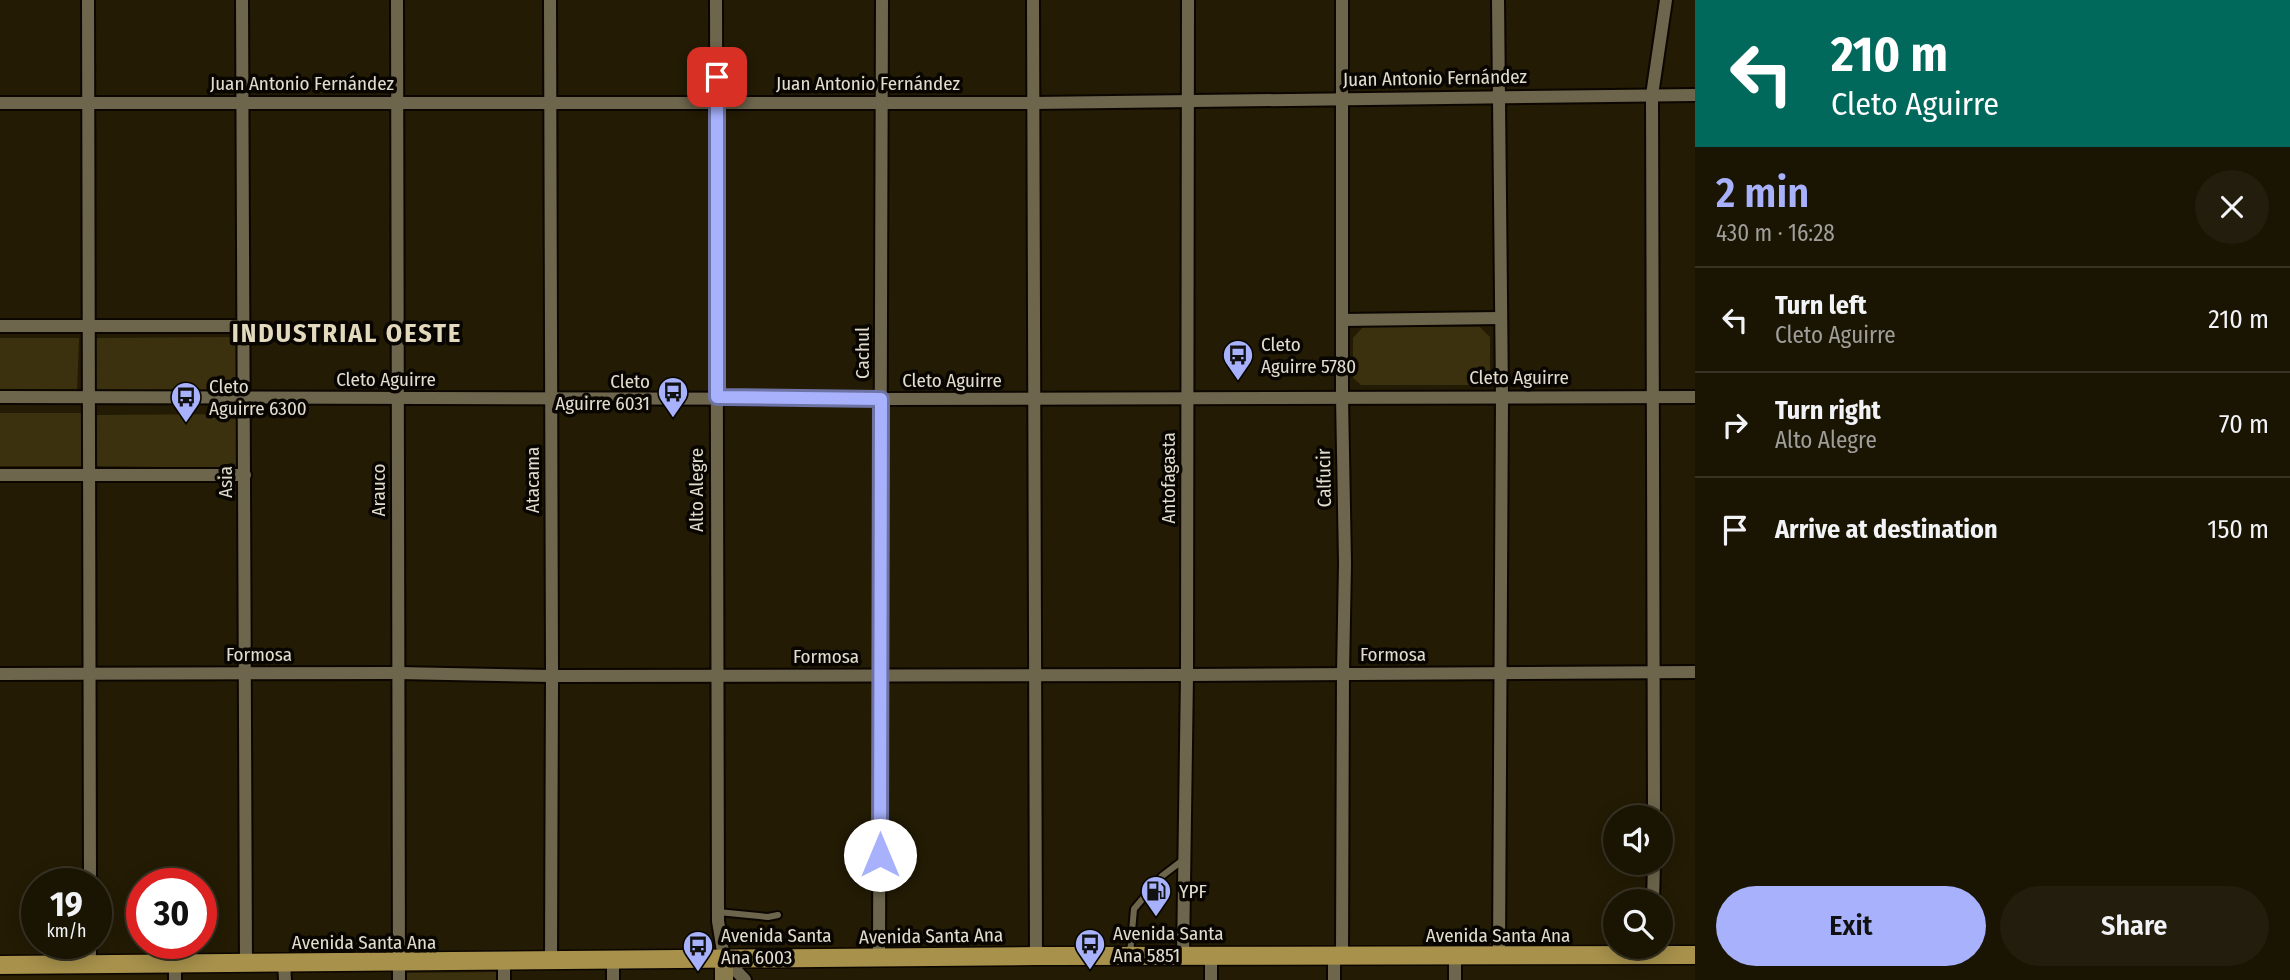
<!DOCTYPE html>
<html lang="en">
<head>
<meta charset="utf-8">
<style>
	:root { --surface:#1a1403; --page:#231d0d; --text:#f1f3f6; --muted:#9f9e9a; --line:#383325; --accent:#a7b1fc }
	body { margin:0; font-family:"Fira Sans Condensed",sans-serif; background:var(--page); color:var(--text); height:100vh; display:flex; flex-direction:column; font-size:26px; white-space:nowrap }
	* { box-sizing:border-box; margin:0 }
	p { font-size:23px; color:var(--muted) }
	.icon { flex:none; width:38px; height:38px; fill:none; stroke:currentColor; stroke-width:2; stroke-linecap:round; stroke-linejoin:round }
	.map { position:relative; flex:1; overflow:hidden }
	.sheet { display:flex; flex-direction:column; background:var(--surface); width:595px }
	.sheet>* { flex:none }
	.banner { background:#00695c; color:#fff; overflow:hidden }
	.buttons { position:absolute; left:1603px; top:805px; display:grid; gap:14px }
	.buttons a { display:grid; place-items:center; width:70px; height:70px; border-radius:50%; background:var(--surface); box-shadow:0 4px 18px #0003,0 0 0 2px var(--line); font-size:35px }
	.speed { position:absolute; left:21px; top:868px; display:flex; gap:14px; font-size:35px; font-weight:700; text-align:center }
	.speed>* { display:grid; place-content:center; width:91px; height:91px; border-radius:50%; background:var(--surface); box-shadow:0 4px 18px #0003,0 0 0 2px var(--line); line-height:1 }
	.speed small { font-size:18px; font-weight:400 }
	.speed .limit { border:10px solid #d22; background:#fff; color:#111 }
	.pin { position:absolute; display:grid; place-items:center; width:60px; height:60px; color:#fff; margin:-30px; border-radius:14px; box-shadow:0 4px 10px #0006 }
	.me { position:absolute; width:77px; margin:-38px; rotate:0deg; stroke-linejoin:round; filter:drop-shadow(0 0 5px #0008) }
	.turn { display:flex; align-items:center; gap:24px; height:147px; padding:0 21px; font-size:32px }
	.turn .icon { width:91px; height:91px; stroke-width:2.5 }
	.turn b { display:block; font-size:49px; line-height:60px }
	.round { display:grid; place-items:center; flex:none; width:74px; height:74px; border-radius:37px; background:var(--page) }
	.head { display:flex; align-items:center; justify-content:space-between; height:119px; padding:0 21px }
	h1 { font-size:42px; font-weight:600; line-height:52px; color:var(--accent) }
	.button { display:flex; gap:14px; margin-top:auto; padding:14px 21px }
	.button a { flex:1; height:80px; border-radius:42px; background:var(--accent); color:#111; font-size:28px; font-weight:600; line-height:80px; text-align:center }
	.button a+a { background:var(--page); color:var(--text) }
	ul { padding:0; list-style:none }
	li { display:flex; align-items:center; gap:21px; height:105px; padding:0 21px; border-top:2px solid var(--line) }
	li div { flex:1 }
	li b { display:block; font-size:26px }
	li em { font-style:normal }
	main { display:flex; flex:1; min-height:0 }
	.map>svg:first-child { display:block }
	.built { fill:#2c2203 }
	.green { fill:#3c310f }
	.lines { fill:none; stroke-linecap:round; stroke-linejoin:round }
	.service-casing { stroke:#0c0600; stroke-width:10 }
	.minor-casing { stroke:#0c0600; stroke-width:16 }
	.secondary-casing { stroke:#0c0600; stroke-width:21 }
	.primary-casing { stroke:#0c0600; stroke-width:21 }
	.service { stroke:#6d654c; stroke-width:6 }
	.minor { stroke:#6d654c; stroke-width:12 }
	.secondary { stroke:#8a7b4c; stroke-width:18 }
	.primary { stroke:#a7914b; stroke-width:18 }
	.route-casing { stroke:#6d73a4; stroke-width:18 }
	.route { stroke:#a7b1fc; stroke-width:12 }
	.labels { text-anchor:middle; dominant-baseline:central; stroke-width:7; stroke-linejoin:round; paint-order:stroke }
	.street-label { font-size:19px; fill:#e2ddcf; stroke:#090601 }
	.poi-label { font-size:19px; fill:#e2ddcf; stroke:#090601; text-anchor:start }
	.district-label { font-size:26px; font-weight:bold; letter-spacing:2px; fill:#e3dabd; stroke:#090601 }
</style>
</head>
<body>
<main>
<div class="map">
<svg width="1695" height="980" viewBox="0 0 1695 980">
	<rect width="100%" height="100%" fill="#231b04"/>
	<path class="built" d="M170,975V980H0V976Z"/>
	<g class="green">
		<path d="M1363,327H1480L1490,337V378L1482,385H1361L1353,378V338Z"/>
		<path d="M238,337L236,391L96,390L95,338Z"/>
		<path d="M0,338H79L77,391H0Z"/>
		<path d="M0,413H83L82,466H0Z"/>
		<path d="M238,414L236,468L96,466L95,415Z"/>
		<path d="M499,972V980H404V973Z"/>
	</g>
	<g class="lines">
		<g class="service-casing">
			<g id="service">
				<path d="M718,912L768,917L778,915"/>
				<path d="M1130,954L1134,909L1162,876L1183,860"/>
			</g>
		</g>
		<g class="minor-casing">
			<g id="minor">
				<path d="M88,0L90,884"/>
				<path d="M242,0L246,964"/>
				<path d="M397,0L399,980"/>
				<path d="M550,0L552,676L551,960"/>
				<path d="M716,0L718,921L724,958L745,980"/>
				<path d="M1033,0L1036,956"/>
				<path d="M1342,0V397L1345,563L1343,674L1342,956"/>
				<path d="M1498,0L1502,397L1499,955"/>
				<path d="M0,103H1033L1695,95"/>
				<path d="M1342,320L1500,318"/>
				<path d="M0,326H244"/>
				<path d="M0,397L881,399L1695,397"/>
				<path d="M0,475H245"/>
				<path d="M0,674L398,673L552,676L1187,675L1695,672"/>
				<path d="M1654,817L1652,95L1666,0"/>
				<path d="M1653,901L1654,863"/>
				<path d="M90,943V965"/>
				<path d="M1183,957L1187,675L1188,0"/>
				<path d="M879,958L882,0"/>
				<path d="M613,959V980"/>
				<path d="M504,961V980"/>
				<path d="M284,963L285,980"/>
				<path d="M175,980V965"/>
				<path d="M1211,980V956"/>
				<path d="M1334,980V956"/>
				<path d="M1455,980V956"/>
			</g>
		</g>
		<g class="secondary-casing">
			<path id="secondary" d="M724,958V980"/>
		</g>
		<g class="primary-casing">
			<path id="primary" d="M0,965L1036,956L1695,955"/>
		</g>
		<use href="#service" class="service"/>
		<use href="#minor" class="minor"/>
		<use href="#secondary" class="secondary"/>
		<use href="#primary" class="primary"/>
	</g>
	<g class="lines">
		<g class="route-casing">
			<path id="route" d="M717,77V397L881,399L880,855"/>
		</g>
		<use href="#route" class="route"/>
	</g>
	<defs>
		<g id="bus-pin" transform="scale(1.575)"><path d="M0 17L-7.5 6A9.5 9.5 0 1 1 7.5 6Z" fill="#a7b1fc" stroke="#090601"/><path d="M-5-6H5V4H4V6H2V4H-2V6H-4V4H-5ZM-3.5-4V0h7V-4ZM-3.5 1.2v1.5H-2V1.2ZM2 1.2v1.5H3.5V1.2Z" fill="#111"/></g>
		<g id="fuel-pin" transform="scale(1.575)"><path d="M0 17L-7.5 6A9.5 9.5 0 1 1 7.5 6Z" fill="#a7b1fc" stroke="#090601"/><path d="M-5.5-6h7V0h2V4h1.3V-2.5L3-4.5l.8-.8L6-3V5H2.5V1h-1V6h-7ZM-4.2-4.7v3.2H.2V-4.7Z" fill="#111"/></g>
	</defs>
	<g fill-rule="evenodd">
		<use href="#bus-pin" x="1238" y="355"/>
		<use href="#bus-pin" x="673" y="392"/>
		<use href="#bus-pin" x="186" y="397"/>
		<use href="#fuel-pin" x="1156" y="891"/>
		<use href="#bus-pin" x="1090" y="944"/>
		<use href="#bus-pin" x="698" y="946"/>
	</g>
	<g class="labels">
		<g class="street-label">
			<text transform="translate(1435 78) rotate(-1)">Juan Antonio Fernández</text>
			<text x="302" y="83">Juan Antonio Fernández</text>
			<text x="868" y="83">Juan Antonio Fernández</text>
			<text transform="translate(862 353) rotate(-90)">Cachul</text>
			<text x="1519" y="377">Cleto Aguirre</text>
			<text x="386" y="379">Cleto Aguirre</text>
			<text x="952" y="380">Cleto Aguirre</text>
			<text transform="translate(1168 478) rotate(-90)">Antofagasta</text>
			<text transform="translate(1324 478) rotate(-91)">Calfucir</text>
			<text transform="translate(532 480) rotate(-90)">Atacama</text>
			<text transform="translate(225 482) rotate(-90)">Asia</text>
			<text transform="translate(378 490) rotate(-90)">Arauco</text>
			<text transform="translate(696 490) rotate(-90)">Alto Alegre</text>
			<text x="259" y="654">Formosa</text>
			<text x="1393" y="654">Formosa</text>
			<text x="826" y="656">Formosa</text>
			<text x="1498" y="935">Avenida Santa Ana</text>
			<text transform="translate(931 936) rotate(-1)">Avenida Santa Ana</text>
			<text x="364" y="942">Avenida Santa Ana</text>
		</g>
		<g class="poi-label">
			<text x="1261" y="344">Cleto<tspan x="1261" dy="22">Aguirre 5780</tspan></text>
			<text x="650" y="381" text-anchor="end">Cleto<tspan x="650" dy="22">Aguirre 6031</tspan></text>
			<text x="209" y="386">Cleto<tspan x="209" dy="22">Aguirre 6300</tspan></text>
			<text x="1179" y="891">YPF</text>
			<text x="1113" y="933">Avenida Santa<tspan x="1113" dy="22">Ana 5851</tspan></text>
			<text x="721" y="935">Avenida Santa<tspan x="721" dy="22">Ana 6003</tspan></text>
		</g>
		<g class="district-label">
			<text x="347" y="333">INDUSTRIAL OESTE</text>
		</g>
	</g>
</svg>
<div class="buttons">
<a><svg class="icon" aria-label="sound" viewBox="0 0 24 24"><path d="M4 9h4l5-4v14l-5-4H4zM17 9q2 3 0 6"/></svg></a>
<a><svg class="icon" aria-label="search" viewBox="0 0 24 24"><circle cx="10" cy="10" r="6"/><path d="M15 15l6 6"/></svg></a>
</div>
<div class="speed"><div>19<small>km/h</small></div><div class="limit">30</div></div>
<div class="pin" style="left:717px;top:77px;background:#d93025"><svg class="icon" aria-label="arrive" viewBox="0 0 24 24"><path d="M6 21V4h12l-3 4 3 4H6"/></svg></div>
<svg class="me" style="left:880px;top:855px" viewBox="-20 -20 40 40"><circle r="19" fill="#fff"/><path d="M0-13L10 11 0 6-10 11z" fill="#a7b1fc"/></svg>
</div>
<section class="sheet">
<div class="banner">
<div class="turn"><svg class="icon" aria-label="left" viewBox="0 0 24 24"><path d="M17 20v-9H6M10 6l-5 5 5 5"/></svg><div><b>210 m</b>Cleto Aguirre</div></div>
</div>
<div class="head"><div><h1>2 min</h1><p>430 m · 16:28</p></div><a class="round"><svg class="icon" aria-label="close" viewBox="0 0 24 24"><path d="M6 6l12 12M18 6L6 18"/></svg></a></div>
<ul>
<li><svg class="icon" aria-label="left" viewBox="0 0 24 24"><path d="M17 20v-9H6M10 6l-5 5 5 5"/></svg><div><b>Turn left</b><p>Cleto Aguirre</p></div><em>210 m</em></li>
<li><svg class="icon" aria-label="right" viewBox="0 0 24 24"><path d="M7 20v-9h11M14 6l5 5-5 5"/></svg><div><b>Turn right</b><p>Alto Alegre</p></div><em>70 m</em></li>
<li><svg class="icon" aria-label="arrive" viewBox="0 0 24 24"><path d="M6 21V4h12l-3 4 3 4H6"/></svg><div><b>Arrive at destination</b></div><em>150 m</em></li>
</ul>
<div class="button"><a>Exit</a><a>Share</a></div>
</section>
</main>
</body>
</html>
